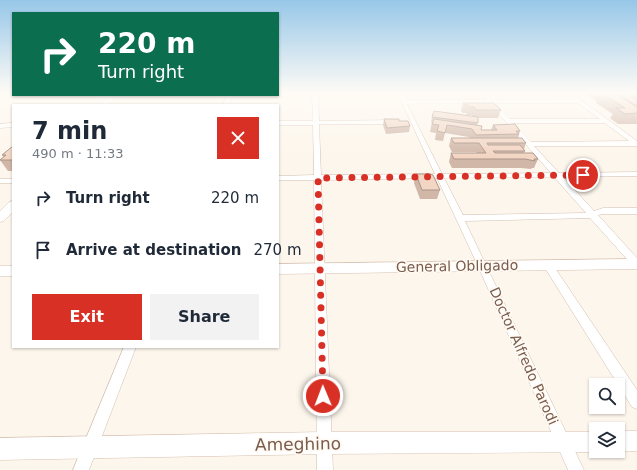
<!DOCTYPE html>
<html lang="en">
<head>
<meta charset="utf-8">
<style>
	:root { --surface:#fff; --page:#f2f2f3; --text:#1f2937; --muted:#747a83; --accent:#d93025 }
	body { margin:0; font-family:"DejaVu Sans",sans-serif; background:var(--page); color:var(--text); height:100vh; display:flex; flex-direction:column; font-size:15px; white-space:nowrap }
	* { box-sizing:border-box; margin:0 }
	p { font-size:13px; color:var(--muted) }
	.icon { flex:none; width:22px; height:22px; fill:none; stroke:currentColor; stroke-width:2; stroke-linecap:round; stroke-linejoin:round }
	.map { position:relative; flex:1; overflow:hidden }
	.sheet { position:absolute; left:12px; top:104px; width:267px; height:244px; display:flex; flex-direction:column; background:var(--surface); border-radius:0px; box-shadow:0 1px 3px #0004 }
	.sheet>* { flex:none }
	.banner { position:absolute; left:12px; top:12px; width:267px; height:84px; border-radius:0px; box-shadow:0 1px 3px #0004; background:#0b6e4f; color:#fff; overflow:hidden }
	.buttons { position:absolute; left:589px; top:378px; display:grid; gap:8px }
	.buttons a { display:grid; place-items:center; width:36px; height:36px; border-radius:0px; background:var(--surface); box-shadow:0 1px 3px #0004; font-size:20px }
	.pin { position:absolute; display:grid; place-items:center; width:34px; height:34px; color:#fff; margin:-17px; border:2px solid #fff; border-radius:50%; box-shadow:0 1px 4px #0007 }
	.me { position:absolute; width:44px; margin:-22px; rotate:359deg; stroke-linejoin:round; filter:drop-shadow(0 0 3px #0008) }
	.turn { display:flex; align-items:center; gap:14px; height:84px; padding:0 20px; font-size:18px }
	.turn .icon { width:52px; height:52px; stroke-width:2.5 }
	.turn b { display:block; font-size:28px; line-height:34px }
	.round { display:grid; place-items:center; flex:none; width:42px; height:42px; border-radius:0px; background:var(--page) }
	.summary { display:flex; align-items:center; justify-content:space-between; height:68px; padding:0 20px }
	h1 { font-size:24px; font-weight:800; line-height:30px }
	.action { display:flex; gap:8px; margin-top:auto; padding:8px 20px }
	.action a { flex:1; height:46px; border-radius:0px; background:var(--accent); color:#fff; font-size:16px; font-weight:800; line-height:46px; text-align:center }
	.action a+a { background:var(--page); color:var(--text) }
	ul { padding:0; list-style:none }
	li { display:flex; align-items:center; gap:12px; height:52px; padding:0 20px }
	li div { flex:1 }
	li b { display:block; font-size:15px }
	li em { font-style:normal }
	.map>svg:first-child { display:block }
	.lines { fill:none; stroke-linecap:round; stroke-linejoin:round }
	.street-casing { stroke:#d1beb0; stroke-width:1 }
	.secondary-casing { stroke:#d6c0b0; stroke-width:1 }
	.street { fill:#fff; fill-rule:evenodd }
	.secondary { fill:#fff; fill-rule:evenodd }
	.wall { fill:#d1b7a8 }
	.building { fill:#f3d5c3; stroke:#aa9588 }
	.route { stroke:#d93025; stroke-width:7; stroke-dasharray:0 12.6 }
	.labels { text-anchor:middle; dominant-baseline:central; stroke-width:3.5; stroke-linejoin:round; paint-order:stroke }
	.street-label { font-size:14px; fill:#7a5c4d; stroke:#fffaf3 }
	.near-street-label { font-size:17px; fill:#7a5c4d; stroke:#fffaf3 }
</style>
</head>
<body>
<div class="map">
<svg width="637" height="470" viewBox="0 0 637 470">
	<rect width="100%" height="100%" fill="#fdf6ec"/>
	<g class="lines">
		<g class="street-casing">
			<g id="street">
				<path d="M8,92H13V93L0,101V97Z"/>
				<path d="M312,92H318L319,121L395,120L398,122L395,124H319L321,175L435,174L397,92H401L406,100H486L480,92H485L492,100L574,99L564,92H570L637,141V146H534L559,173L637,172V176L563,177L594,211L603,208H637V214H604L598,215L637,258V268L634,267L590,218L465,221L584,470H568L478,266L437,178L321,180L333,470H317L314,180H278V176L314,175L313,125H278V121H313ZM489,103L551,173L442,174L407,104ZM495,103H578L600,119H510ZM513,123H605L629,141L531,142ZM554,177L586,213L463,215L444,178Z"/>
				<path d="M227,95H233L229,105H223Z"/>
				<path d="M13,123V127L0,128V124Z"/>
				<rect x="0" y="179" width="13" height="4"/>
				<path d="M548,261L551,262L637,390V409L632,407L545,268L543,265L545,262Z"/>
				<path d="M124,347H136L89,470H73Z"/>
			</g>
		</g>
		<g class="secondary-casing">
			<g id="secondary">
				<path d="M110,95H118L108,105H100Z"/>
				<path d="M13,201V212L4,221L0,222V211L9,202Z"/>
				<path d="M637,259V269L278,274V264Z"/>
				<rect x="0" y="266" width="13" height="10"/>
				<path d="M618,431H637V451H617Z"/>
				<path d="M324,432H596V451H600L596,452L324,454L0,460V438Z"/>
			</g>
		</g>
		<use href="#street" class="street"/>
		<use href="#secondary" class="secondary"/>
	</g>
	<g class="wall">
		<path d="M583,92H637V124H618L610,118L613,114L596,103L597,101Z"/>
		<path d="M463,103L501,110L498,118H478L477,126L481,130H491L493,125L520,131L518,138L526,143L524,149L525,151L524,153L538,159L534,168H532L531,169L521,168H452L449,162L451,153H477L476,152H452L449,146L451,138H470L469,137L445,133L443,141L435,140L436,133L430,132L432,122H431L432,117L472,116V115H467L466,113H463L461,111Z"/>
		<path d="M384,119L399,121L410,126L409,132L386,134L383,125Z"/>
		<path d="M13,146V171H8L0,160L4,157L2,155Z"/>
		<path d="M416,174L440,190L437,199H420L414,183Z"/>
	</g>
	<g class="building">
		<path d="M613,92L637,107V113L625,114L616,108H625L602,93Z"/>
		<path d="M615,92H624L637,100V106Z"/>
		<path d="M628,92H637V98Z"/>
		<path d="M463,103H494L501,110H476L474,107H470L468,105H465Z"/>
		<path d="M434,111L478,117V123L432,117Z"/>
		<path d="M384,119H399V121H408L410,126L387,128Z"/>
		<path d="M434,119L482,126L481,130H497L493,125L515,124L520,131H516L519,134L476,135L472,129L447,125L445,133L437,131L439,125L432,124Z"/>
		<path d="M451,138H522L526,143H487L488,145H520L525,151H493L495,153H533L538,159H534L535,161L525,159H454L451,153H486L479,143H454Z"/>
		<path d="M13,146V160H0L6,155H2Z"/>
		<path d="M416,174H429L433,175L440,190H422Z"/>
	</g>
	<linearGradient id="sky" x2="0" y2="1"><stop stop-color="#97c7e8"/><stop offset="0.59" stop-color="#fefbf6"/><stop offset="1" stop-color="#fefbf6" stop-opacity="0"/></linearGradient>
	<rect width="637" height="157" fill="url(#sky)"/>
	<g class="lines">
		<path class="route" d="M323,396L318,178L583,175"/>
	</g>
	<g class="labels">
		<g class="street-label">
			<text transform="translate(457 266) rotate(-1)">General Obligado</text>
			<text transform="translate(524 356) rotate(66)">Doctor Alfredo Parodi</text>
		</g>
		<g class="near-street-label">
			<text transform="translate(298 444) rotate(-1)">Ameghino</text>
		</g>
	</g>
</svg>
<div class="buttons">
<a><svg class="icon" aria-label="search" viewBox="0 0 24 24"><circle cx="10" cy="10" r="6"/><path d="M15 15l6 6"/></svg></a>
<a><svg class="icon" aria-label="layers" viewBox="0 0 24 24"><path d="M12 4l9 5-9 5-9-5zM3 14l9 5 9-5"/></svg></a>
</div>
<div class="pin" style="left:583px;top:175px;background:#d93025"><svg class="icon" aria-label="arrive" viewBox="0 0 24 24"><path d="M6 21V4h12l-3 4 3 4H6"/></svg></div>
<svg class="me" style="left:323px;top:396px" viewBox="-20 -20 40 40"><circle r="17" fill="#d93025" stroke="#fff" stroke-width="3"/><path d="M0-11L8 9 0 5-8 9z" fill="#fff"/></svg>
<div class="banner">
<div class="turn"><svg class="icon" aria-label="right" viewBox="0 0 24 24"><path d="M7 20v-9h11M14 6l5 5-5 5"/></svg><div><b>220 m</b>Turn right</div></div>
</div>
<section class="sheet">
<div class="summary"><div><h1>7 min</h1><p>490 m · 11:33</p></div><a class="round" style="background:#d93025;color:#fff"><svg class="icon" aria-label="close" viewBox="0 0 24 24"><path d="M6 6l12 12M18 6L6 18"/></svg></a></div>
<ul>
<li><svg class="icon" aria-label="right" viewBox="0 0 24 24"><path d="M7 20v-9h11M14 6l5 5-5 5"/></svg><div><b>Turn right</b></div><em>220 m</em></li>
<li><svg class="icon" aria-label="arrive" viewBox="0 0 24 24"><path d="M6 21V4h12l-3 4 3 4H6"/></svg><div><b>Arrive at destination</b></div><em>270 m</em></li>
</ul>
<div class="action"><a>Exit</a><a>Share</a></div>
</section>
</div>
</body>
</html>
